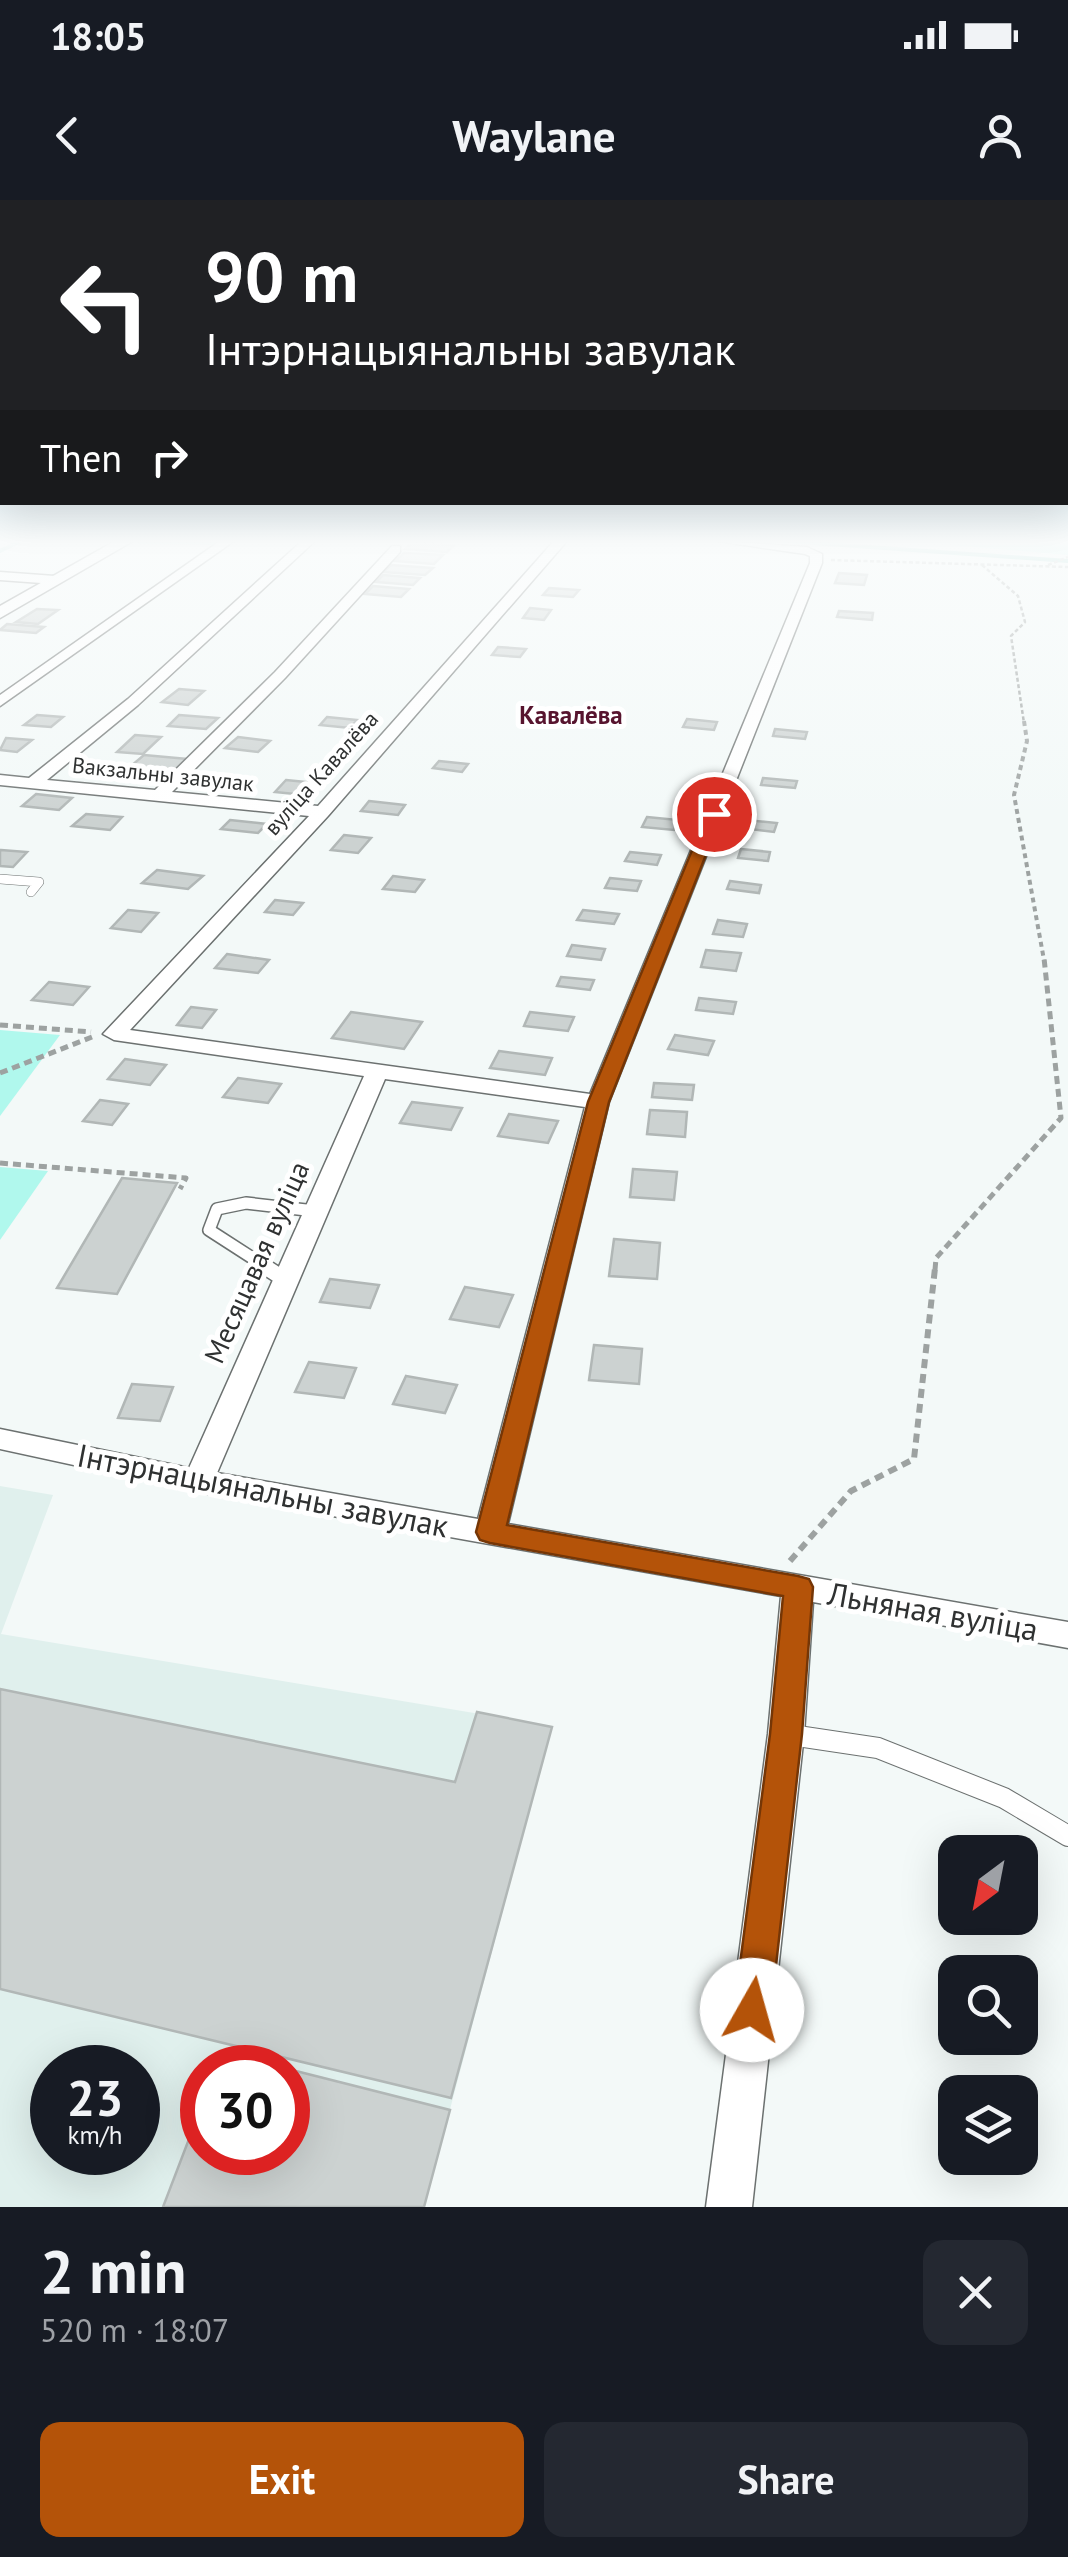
<!DOCTYPE html>
<html lang="en">
<head>
<meta charset="utf-8">
<style>
	:root { --surface:#171b24; --page:#242831; --text:#f1f3f6; --muted:#9ea1a6; --accent:#b45309 }
	body { margin:0; font-family:"PT Sans",sans-serif; background:var(--page); color:var(--text); height:100vh; display:flex; flex-direction:column; font-size:38px; white-space:nowrap }
	* { box-sizing:border-box; margin:0 }
	p { font-size:32px; color:var(--muted) }
	.icon { flex:none; width:55px; height:55px; fill:none; stroke:currentColor; stroke-width:2; stroke-linecap:round; stroke-linejoin:round }
	.map { position:relative; height:2007px; overflow:hidden }
	.side { display:flex; flex-direction:column; background:var(--surface); flex:1 }
	.side>* { flex:none }
	.guide { position:absolute; left:0px; top:0px; width:1070px; height:305px; box-shadow:0 10px 40px #0002; background:#202124; color:#fff; overflow:hidden }
	.needle { width:65px; rotate:212deg }
	.tools { position:absolute; left:938px; top:1635px; display:grid; gap:20px }
	.tools a { display:grid; place-items:center; width:100px; height:100px; border-radius:20px; background:var(--surface); box-shadow:0 10px 40px #0002; font-size:50px }
	.speed { position:absolute; left:30px; top:1845px; display:flex; gap:20px; font-size:50px; font-weight:700; text-align:center }
	.speed>* { display:grid; place-content:center; width:130px; height:130px; border-radius:50%; background:var(--surface); box-shadow:0 10px 40px #0002; line-height:1 }
	.speed small { font-size:25px; font-weight:400 }
	.speed .limit { border:15px solid #d22; background:#fff; color:#111 }
	.pin { position:absolute; display:grid; place-items:center; width:85px; height:85px; color:#fff; margin:-42px; border:5px solid #fff; border-radius:50%; box-shadow:0 2px 10px #0007 }
	.me { position:absolute; width:110px; margin:-55px; rotate:7deg; stroke-linejoin:round; filter:drop-shadow(0 0 8px #0008) }
	.turn { display:flex; align-items:center; gap:35px; height:210px; padding:0 40px; font-size:45px }
	.turn .icon { width:130px; height:130px; stroke-width:2.5 }
	.turn b { display:block; font-size:70px; line-height:85px }
	.then { display:flex; align-items:center; height:95px; padding:0 40px; background:#0003; gap:20px; font-size:38px }
	.round { display:grid; place-items:center; flex:none; width:105px; height:105px; border-radius:20px; background:var(--page) }
	.overview { display:flex; align-items:center; justify-content:space-between; height:170px; padding:0 40px }
	h1 { font-size:60px; font-weight:700; line-height:75px }
	.action { display:flex; gap:20px; margin-top:auto; padding:20px 40px }
	.action a { flex:1; height:115px; border-radius:20px; background:var(--accent); color:#fff; font-size:40px; font-weight:700; line-height:115px; text-align:center }
	.action a+a { background:var(--page); color:var(--text) }
	.status { display:flex; justify-content:space-between; align-items:center; height:70px; padding:0 50px; background:var(--surface); direction:ltr }
	.status svg { height:28px; fill:currentColor }
	header { display:flex; justify-content:space-between; align-items:center; height:130px; padding:0 40px; background:var(--surface); font-size:45px; font-weight:700 }
	.map>svg:first-child { display:block }
	.built { fill:#e0f0ed; fill-rule:evenodd }
	.green { fill:#b0f8ed }
	.lines { fill:none; stroke-linecap:round; stroke-linejoin:round }
	.stream { stroke:#6dbcb1; stroke-width:4 }
	.building { fill:#ccd2d1; stroke:#b1b7b6; stroke-width:2.5 }
	.service-far3-casing { stroke:#6c7170; stroke-width:10 }
	.service-far2-casing { stroke:#6c7170; stroke-width:14 }
	.service-far1-casing { stroke:#6c7170; stroke-width:18 }
	.service-casing { stroke:#6c7170; stroke-width:22 }
	.minor-casing { stroke:#6c7170; stroke-width:3 }
	.tertiary-casing { stroke:#6c7170; stroke-width:3 }
	.path-far3 { stroke:#9da2a1; stroke-width:2.5; stroke-dasharray:4 2.5; stroke-linecap:butt }
	.path-far2 { stroke:#9da2a1; stroke-width:4; stroke-dasharray:5 4; stroke-linecap:butt }
	.path-far1 { stroke:#9da2a1; stroke-width:5; stroke-dasharray:8 5; stroke-linecap:butt }
	.path { stroke:#9da2a1; stroke-width:6; stroke-dasharray:9 6; stroke-linecap:butt }
	.service-far3 { stroke:#fff; stroke-width:9 }
	.service-far2 { stroke:#fff; stroke-width:11 }
	.service-far1 { stroke:#fff; stroke-width:15 }
	.service { stroke:#fff; stroke-width:20 }
	.minor { fill:#fff; fill-rule:evenodd }
	.tertiary { fill:#fff; fill-rule:evenodd }
	.route { fill:#b45309; stroke:#753606; stroke-width:2.5 }
	.labels { text-anchor:middle; dominant-baseline:central; stroke-width:10; stroke-linejoin:round; paint-order:stroke }
	.far-street-label { font-size:22px; fill:#2f3131; stroke:#fff }
	.far-neighbourhood-label { font-size:25px; font-weight:bold; fill:#57142e; stroke:#fff }
	.street-label { font-size:28px; fill:#2f3131; stroke:#fff }
	.near-street-label { font-size:32px; fill:#2f3131; stroke:#fff }
</style>
</head>
<body>
<div class="status"><b>18:05</b><svg viewBox="0 0 49 12"><path d="M0 12V9h3v3zM5 12V6h3v6zM10 12V3h3v9zM15 12V0h3v12zM26 1h20v11H26zM47 4h2v5h-2z"/></svg></div>
<header><svg class="icon" aria-label="back" viewBox="0 0 24 24"><path d="M15 5l-7 7 7 7"/></svg>Waylane<svg class="icon" aria-label="person" viewBox="0 0 24 24"><circle cx="12" cy="8" r="4"/><path d="M4 21q1-7 8-7t8 7"/></svg></header>
<div class="map">
<svg width="1068" height="2007" viewBox="0 0 1068 2007">
	<rect width="100%" height="100%" fill="#f3f9f8"/>
	<path class="built" d="M0,1286L53,1295L1,1434L552,1526L424,2007H0ZM52,1868H138V1952H52ZM202,1868H288V1952H202Z"/>
	<g class="green">
		<path d="M905,341H1068V355Z"/>
		<path d="M0,830L60,835L0,916Z"/>
		<path d="M0,967L48,971L0,1040Z"/>
	</g>
	<g class="lines">
		<g class="stream">
			<path d="M785,341L1068,361"/>
			<path d="M139,342L219,343"/>
			<path d="M0,351L21,341"/>
		</g>
	</g>
	<g class="building">
		<path d="M413,342L454,345L447,352L405,349Z"/>
		<path d="M404,353L443,355L434,364L395,361Z"/>
		<path d="M391,365L433,368L425,375L383,372Z"/>
		<path d="M839,373L867,375L864,385L835,383Z"/>
		<path d="M383,375L420,378L413,385L376,382Z"/>
		<path d="M373,386L409,389L401,397L365,394Z"/>
		<path d="M549,388L579,390L573,397L543,395Z"/>
		<path d="M530,408L551,410L544,420L523,418Z"/>
		<path d="M37,409L58,410L38,424L16,422Z"/>
		<path d="M839,411L873,413L872,420L837,417Z"/>
		<path d="M7,424L44,427L36,433L0,430Z"/>
		<path d="M498,447L526,449L520,457L492,455Z"/>
		<path d="M179,489L204,491L188,505L162,502Z"/>
		<path d="M37,515L63,517L51,527L24,525Z"/>
		<path d="M179,515L218,518L206,529L168,526Z"/>
		<path d="M327,517L357,520L350,528L320,525Z"/>
		<path d="M687,519L717,522L714,530L683,527Z"/>
		<path d="M775,529L807,532L805,539L773,536Z"/>
		<path d="M135,535L161,537L143,554L117,552Z"/>
		<path d="M238,537L270,541L258,552L225,548Z"/>
		<path d="M6,538L32,540L17,552L0,550Z"/>
		<path d="M144,555L188,559L176,571L131,566Z"/>
		<path d="M439,561L468,564L462,572L433,568Z"/>
		<path d="M763,578L797,581L795,588L761,585Z"/>
		<path d="M286,580L306,582L295,594L275,592Z"/>
		<path d="M36,594L72,598L59,610L22,606Z"/>
		<path d="M369,601L405,605L398,615L361,611Z"/>
		<path d="M86,614L122,617L110,630L72,626Z"/>
		<path d="M647,617L678,620L674,630L642,627Z"/>
		<path d="M230,620L267,624L258,633L221,629Z"/>
		<path d="M745,620L777,623L774,632L742,628Z"/>
		<path d="M344,635L371,638L358,653L331,650Z"/>
		<path d="M741,649L770,652L768,661L738,658Z"/>
		<path d="M0,650H1L27,652L13,667L0,666Z"/>
		<path d="M630,652L661,655L657,665L625,661Z"/>
		<path d="M157,670L203,676L188,689L142,683Z"/>
		<path d="M393,676L424,680L415,692L383,689Z"/>
		<path d="M610,678L641,681L637,691L605,688Z"/>
		<path d="M730,681L761,685L759,693L727,689Z"/>
		<path d="M275,700L303,703L293,715L265,712Z"/>
		<path d="M128,710L158,713L141,732L111,728Z"/>
		<path d="M583,710L619,714L614,724L577,720Z"/>
		<path d="M718,720L747,724L743,737L713,734Z"/>
		<path d="M572,745L605,749L601,760L567,756Z"/>
		<path d="M706,750L741,753L736,771L701,767Z"/>
		<path d="M227,754L269,760L258,773L215,768Z"/>
		<path d="M561,777L594,780L590,790L557,786Z"/>
		<path d="M49,782L89,787L73,805L32,800Z"/>
		<path d="M699,798L736,802L733,814L696,810Z"/>
		<path d="M191,807L216,810L202,828L177,825Z"/>
		<path d="M351,812L422,822L404,849L332,838Z"/>
		<path d="M530,812L574,817L568,831L524,826Z"/>
		<path d="M675,835L714,841L708,855L668,849Z"/>
		<path d="M499,851L552,858L545,875L490,868Z"/>
		<path d="M125,859L166,865L150,885L108,879Z"/>
		<path d="M238,878L281,884L268,903L223,897Z"/>
		<path d="M654,883L694,885L692,900L652,897Z"/>
		<path d="M100,900L128,904L112,925L83,921Z"/>
		<path d="M412,902L462,908L451,930L400,923Z"/>
		<path d="M650,910L687,912L685,937L647,934Z"/>
		<path d="M509,914L558,921L548,943L498,936Z"/>
		<path d="M633,969L677,972L674,1000L630,997Z"/>
		<path d="M122,978L177,983L117,1094L57,1088Z"/>
		<path d="M614,1039L660,1043L657,1079L609,1076Z"/>
		<path d="M330,1079L379,1085L370,1108L320,1102Z"/>
		<path d="M465,1087L513,1095L499,1127L450,1119Z"/>
		<path d="M594,1145L642,1149L639,1184L589,1180Z"/>
		<path d="M309,1162L356,1168L344,1198L295,1192Z"/>
		<path d="M406,1176L457,1185L445,1213L393,1204Z"/>
		<path d="M132,1184L173,1187L160,1221L118,1218Z"/>
		<path d="M0,1489L455,1582L477,1512L552,1527L451,1898L0,1789Z"/>
		<path d="M222,1853L280,1868H217Z"/>
		<path d="M288,1869L450,1910L424,2007H163L202,1905V1952H288Z"/>
	</g>
	<g class="lines">
		<g class="service-far3-casing">
			<path id="service-far3" d="M0,679L39,682L31,692"/>
		</g>
		<g class="service-far2-casing">
			<path id="service-far2" d="M271,1070L209,1030L217,1009L246,1003L315,1011"/>
		</g>
		<g class="service-far1-casing">
			<path id="service-far1" d="M267,1068L284,1079"/>
		</g>
		<g class="service-casing">
			<path id="service" d="M791,1535L878,1548L1004,1598L1068,1636"/>
		</g>
		<g class="minor-casing">
			<g id="minor">
				<path d="M220,341H234L0,506V495Z"/>
				<path d="M302,341H315L138,505L47,580L155,590L275,472L392,346H400V352L285,478L172,592L318,606L554,341H567L328,616L130,830L590,894L810,363V356L805,354L717,341L807,347L822,354V363L609,902L508,1324L1068,1422V1448L813,1402L804,1534L752,2007H706L768,1534L781,1396L198,1292L0,1249V1229L189,1268L364,876L114,840L103,834L309,616L0,585V575L29,578L128,499ZM385,879L585,907L478,1319L217,1273Z"/>
				<path d="M0,372L55,376L61,380L55,384L0,380Z"/>
			</g>
		</g>
		<g class="tertiary-casing">
			<path id="tertiary" d="M115,341H133L0,418V406Z"/>
		</g>
		<g class="path-far3">
			<path d="M831,360L1068,367"/>
			<path d="M982,365L1018,396L1025,422L1011,436L1024,523"/>
			<path d="M1048,365L1068,357"/>
		</g>
		<path class="path-far2" d="M1024,521L1027,541L1014,595L1044,760"/>
		<g class="path-far1">
			<path d="M0,825L91,832"/>
			<path d="M0,873L92,837"/>
			<path d="M0,963L186,978L180,989"/>
			<path d="M935,1070L936,1058L1061,918L1044,758"/>
		</g>
		<path class="path" d="M790,1361L851,1291L914,1259L935,1068"/>
		<use href="#service-far3" class="service-far3"/>
		<use href="#service-far2" class="service-far2"/>
		<use href="#service-far1" class="service-far1"/>
		<use href="#service" class="service"/>
		<use href="#minor" class="minor"/>
		<use href="#tertiary" class="tertiary"/>
	</g>
	<linearGradient id="sky" x2="0" y2="1"><stop stop-color="#77b7d2"/><stop offset="0.55" stop-color="#fafcfc"/><stop offset="1" stop-color="#fafcfc" stop-opacity="0"/></linearGradient>
	<rect width="1068" height="622" fill="url(#sky)"/>
	<path class="route" d="M714,610L722,614L609,902L507,1325L798,1376L809,1379L813,1387L802,1534L771,1810L766,1823L752,1828L739,1823L734,1810L770,1534L783,1396L490,1343L480,1340L476,1332L588,902L707,614Z"/>
	<g class="labels">
		<g class="far-street-label">
			<text transform="translate(321 573) rotate(-48)">вуліца Кавалёва</text>
			<text transform="translate(163 574) rotate(6)">Вакзальны завулак</text>
		</g>
		<g class="far-neighbourhood-label">
			<text x="571" y="515">Кавалёва</text>
		</g>
		<g class="street-label">
			<text transform="translate(256 1062) rotate(-66)">Месяцавая вуліца</text>
		</g>
		<g class="near-street-label">
			<text transform="translate(263 1290) rotate(11)">Інтэрнацыянальны завулак</text>
			<text transform="translate(933 1411) rotate(10)">Льняная вуліца</text>
		</g>
	</g>
</svg>
<div class="tools">
<a><svg class="needle" viewBox="-14 -14 28 28"><path d="M0-13l5 13h-10z" fill="#e53935"/><path d="M0 13l5-13h-10z" fill="#9ea1a6"/></svg></a>
<a><svg class="icon" aria-label="search" viewBox="0 0 24 24"><circle cx="10" cy="10" r="6"/><path d="M15 15l6 6"/></svg></a>
<a><svg class="icon" aria-label="layers" viewBox="0 0 24 24"><path d="M12 4l9 5-9 5-9-5zM3 14l9 5 9-5"/></svg></a>
</div>
<div class="speed"><div>23<small>km/h</small></div><div class="limit">30</div></div>
<div class="pin" style="left:714px;top:614px;background:#d93025"><svg class="icon" aria-label="arrive" viewBox="0 0 24 24"><path d="M6 21V4h12l-3 4 3 4H6"/></svg></div>
<svg class="me" style="left:752px;top:1810px" viewBox="-20 -20 40 40"><circle r="19" fill="#fff"/><path d="M0-13L10 11 0 6-10 11z" fill="#b45309"/></svg>
<div class="guide">
<div class="turn"><svg class="icon" aria-label="left" viewBox="0 0 24 24"><path d="M17 20v-9H6M10 6l-5 5 5 5"/></svg><div><b>90 m</b>Інтэрнацыянальны завулак</div></div>
<div class="then">Then<svg class="icon" aria-label="right" viewBox="0 0 24 24"><path d="M7 20v-9h11M14 6l5 5-5 5"/></svg></div>
</div>
</div>
<section class="side">
<div class="overview"><div><h1>2 min</h1><p>520 m · 18:07</p></div><a class="round"><svg class="icon" aria-label="close" viewBox="0 0 24 24"><path d="M6 6l12 12M18 6L6 18"/></svg></a></div>
<div class="action"><a>Exit</a><a>Share</a></div>
</section>
</body>
</html>
